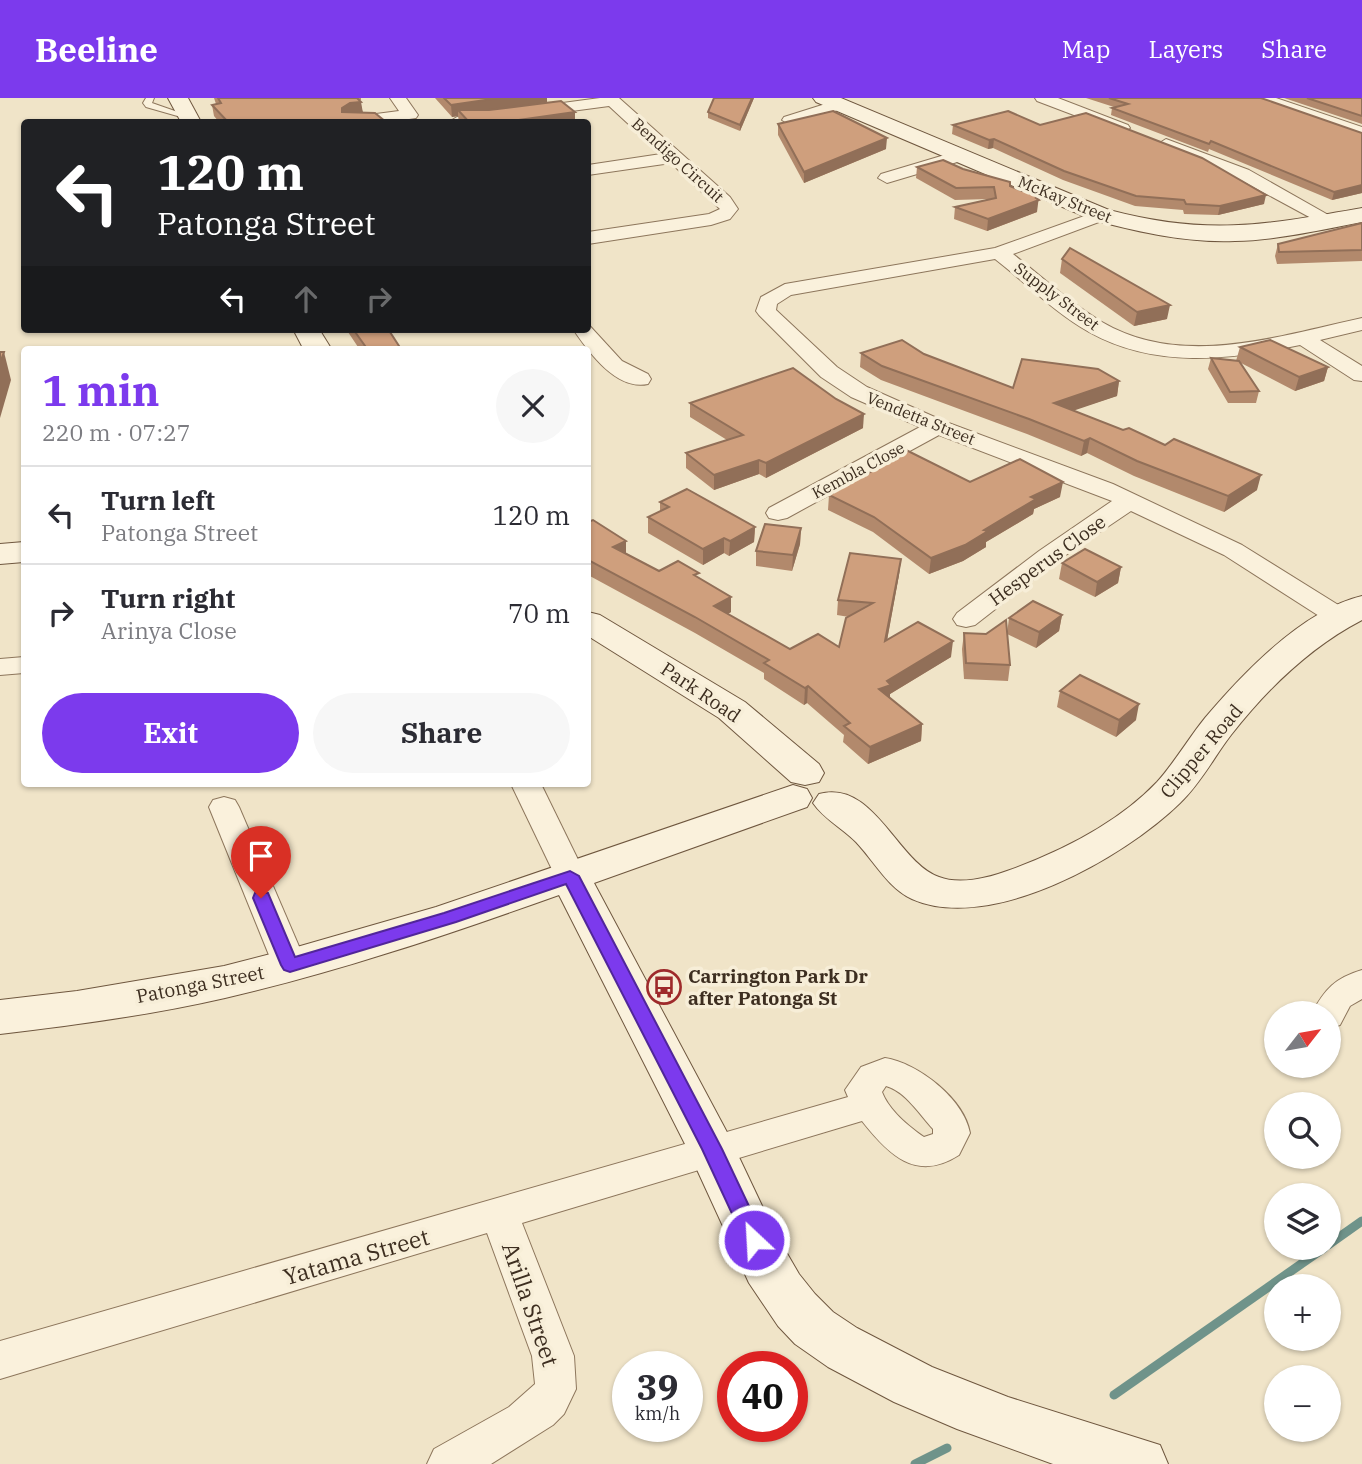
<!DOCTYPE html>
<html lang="en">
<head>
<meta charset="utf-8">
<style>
	:root { --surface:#fff; --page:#f7f7f7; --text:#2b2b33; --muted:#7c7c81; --line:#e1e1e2; --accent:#7c3aed }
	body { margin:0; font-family:"IBM Plex Serif",serif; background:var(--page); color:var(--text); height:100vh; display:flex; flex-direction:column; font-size:26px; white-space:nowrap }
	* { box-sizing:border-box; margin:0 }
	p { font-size:23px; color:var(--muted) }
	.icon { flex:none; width:38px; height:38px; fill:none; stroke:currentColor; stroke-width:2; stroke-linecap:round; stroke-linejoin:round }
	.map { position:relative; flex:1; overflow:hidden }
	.side { position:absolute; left:21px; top:248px; width:570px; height:441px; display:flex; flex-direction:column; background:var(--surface); border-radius:7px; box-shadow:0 2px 5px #0004 }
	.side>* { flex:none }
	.banner { position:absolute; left:21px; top:21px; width:570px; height:214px; border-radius:7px; box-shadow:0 2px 5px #0004; background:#202124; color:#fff; overflow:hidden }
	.needle { width:46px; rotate:59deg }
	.controls { position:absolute; left:1264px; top:903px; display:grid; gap:14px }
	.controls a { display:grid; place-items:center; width:77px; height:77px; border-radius:50%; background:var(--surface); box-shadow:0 2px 5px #0004; font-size:35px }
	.speed { position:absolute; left:612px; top:1253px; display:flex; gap:14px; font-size:35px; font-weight:700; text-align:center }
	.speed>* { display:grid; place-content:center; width:91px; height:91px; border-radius:50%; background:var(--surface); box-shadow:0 2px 5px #0004; line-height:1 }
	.speed small { font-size:18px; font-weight:400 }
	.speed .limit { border:10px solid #d22; background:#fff; color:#111 }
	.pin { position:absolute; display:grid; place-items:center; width:60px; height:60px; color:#fff; margin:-72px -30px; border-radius:50% 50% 50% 0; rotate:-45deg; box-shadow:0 0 7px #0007 }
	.pin .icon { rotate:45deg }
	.me { position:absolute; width:77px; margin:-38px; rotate:335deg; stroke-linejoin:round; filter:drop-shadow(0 0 5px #0008) }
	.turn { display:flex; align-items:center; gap:24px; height:147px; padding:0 21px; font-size:32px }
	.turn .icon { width:91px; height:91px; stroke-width:2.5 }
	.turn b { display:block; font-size:49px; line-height:60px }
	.lanes { display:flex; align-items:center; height:66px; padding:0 21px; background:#0003; justify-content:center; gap:35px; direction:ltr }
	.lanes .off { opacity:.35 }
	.round { display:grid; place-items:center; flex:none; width:74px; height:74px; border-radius:37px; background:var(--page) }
	.headline { display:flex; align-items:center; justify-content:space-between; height:119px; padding:0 21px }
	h1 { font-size:42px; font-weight:800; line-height:52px; color:var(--accent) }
	.cta { display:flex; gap:14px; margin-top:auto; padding:14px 21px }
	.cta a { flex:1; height:80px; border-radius:42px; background:var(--accent); color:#fff; font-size:28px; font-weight:800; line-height:80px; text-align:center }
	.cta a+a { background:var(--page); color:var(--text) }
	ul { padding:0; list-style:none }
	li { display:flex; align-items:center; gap:21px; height:98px; padding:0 21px; border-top:2px solid var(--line) }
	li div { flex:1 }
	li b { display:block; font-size:26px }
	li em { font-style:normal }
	header { display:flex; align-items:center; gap:42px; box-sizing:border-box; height:98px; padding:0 35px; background:var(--accent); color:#fff }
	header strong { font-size:33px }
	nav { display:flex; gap:38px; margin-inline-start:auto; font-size:24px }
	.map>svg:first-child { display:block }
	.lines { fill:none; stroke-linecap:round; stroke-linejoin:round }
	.stream { stroke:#6f938a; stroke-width:9 }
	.lane-casing { stroke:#8d765c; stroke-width:2 }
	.street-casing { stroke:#8d765c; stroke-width:2 }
	.secondary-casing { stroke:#6f573f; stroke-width:2 }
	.lane { fill:#faf1dc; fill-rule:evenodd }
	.street { fill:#faf1dc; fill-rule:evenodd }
	.secondary { fill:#faf1dc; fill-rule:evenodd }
	.wall { fill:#b2896c }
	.shaded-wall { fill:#916f58 }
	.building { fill:#cf9f7d; stroke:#916f58; stroke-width:2 }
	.route { fill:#7c3aed; stroke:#51269a; stroke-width:2 }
	.labels { text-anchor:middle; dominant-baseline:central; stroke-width:7; stroke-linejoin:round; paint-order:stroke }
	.far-street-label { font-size:16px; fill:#3d2e20; stroke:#f7eed8 }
	.street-label { font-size:19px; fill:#3d2e20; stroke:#f7eed8 }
	.poi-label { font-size:19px; font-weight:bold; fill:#3d2e20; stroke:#f7eed8; text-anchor:start }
	.near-street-label { font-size:23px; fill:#3d2e20; stroke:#f7eed8 }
</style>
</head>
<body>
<header>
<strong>Beeline</strong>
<nav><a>Map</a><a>Layers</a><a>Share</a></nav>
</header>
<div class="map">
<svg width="1362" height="1366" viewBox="0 0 1362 1366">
	<rect width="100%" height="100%" fill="#f0e4c8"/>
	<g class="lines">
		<g class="stream">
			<path d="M1328,1147L1362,1123"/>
			<path d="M1114,1297L1324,1150"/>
			<path d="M915,1366L947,1350"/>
		</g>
		<g class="lane-casing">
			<path id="lane" d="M146,0H154L152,5L192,19L188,21L146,9L143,5Z"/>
		</g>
		<g class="street-casing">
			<g id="street">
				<path d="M390,0H406L418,17L416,20L389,24H345L353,19L399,13Z"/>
				<path d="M600,0H619L730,99L738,111L730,121L711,127L588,146V134L709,116L720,111L671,65L588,77V67L661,56L609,8L490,24H449L457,19Z"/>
				<path d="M1035,0H1058L1128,27L1130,30L1122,35L1116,33L1037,3Z"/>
				<path d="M1253,0H1276L1362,29V40L1255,3Z"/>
				<path d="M838,2L846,7L844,10L790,27L782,22L784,19Z"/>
				<path d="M1166,41L1249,72L1339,123L1336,127H1324L1237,80L1160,50L1158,46Z"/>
				<path d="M958,53L964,54L967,58L964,62L887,85L878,80L881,76Z"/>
				<path d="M1101,112L1110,117L1107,121L1013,156C1042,179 1070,205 1102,224C1182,271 1279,238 1362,220V232L1320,242L1362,268V283L1354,282L1300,247C1229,262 1155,271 1089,234C1055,215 1026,185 995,161L791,197L777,206L776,212L837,269L867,289L946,324L1113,386L1242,447L1348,513L1352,519L1348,525L1339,527L1330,525L1224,457L1131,413L1057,463L975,527L966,529L957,527L953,521L957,515L1039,453L1112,403L939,337L787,420L778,422L769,420L766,415L769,410L920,329L851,299L821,279L759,217L756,213L761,199L785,186L995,150Z"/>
				<path d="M588,226L622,263L648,276L651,281L648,286C616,293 588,253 573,231H588Z"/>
				<path d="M24,559V575L0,577V561Z"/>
				<path d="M511,686H541L586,778L581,786L570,789L559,786Z"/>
				<path d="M224,699L235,702L239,709L307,867L302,876L290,879L278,876L273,867L209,709L213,702Z"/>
				<path d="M1362,872V901L1350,908L1340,927L1328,931V915H1312C1325,891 1335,880 1362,872Z"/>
				<path d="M885,960C918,965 964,1001 970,1035L959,1057C916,1085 888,1056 862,1023L522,1125L574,1258L576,1291L564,1316L553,1327L491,1366H427L434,1351L509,1309L535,1286L532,1258L487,1135L0,1281V1243L848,999L845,992L861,969ZM886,988C905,993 920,1017 933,1031V1036L924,1039C908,1028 889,1012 882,994Z"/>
			</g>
		</g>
		<g class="secondary-casing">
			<g id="secondary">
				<path d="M168,0H188L201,24H181Z"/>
				<path d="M813,0H841L1109,112C1207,138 1265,127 1362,110V124C1320,132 1278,142 1235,143C1186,145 1139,134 1093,122L816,4Z"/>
				<path d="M293,231H319L332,252H304Z"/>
				<path d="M24,444V464L0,466V446Z"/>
				<path d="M1362,498V522C1310,549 1267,591 1231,637C1214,659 1201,685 1180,705C1125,759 991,836 912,801C888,790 874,763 856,744C842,730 824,721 813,705L819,696C874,681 897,764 939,779C959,787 988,780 1007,773C1060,754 1118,725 1157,684C1175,664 1188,641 1205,620C1243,575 1303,512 1362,498Z"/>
				<path d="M588,514L600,517L745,604L819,666L824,675L819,684L805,687L791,684L719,620L588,538Z"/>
				<path d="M793,687L807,691L812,700L807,709L594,785L729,1038L774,1133L799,1176L815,1196L833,1214L857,1230L932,1269L1008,1299L1160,1347L1168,1366H1053L957,1331L894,1304L828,1269L795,1246L778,1228L749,1185L688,1052L559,797C450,836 338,874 225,900C151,917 75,927 0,936V902L77,893L224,868L290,851L436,809Z"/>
			</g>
		</g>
		<use href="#lane" class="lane"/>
		<use href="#street" class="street"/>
		<use href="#secondary" class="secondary"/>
	</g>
	<g class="wall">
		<path d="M214,0H361V2H359L363,15L386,24H219L214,18L212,7L216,6Z"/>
		<path d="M435,0H547V4L575,24H459L458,18L452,19Z"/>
		<path d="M714,0H754L740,33L708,20V14Z"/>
		<path d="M1086,0H1261L1362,35V95L1332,102L1209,51L1208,54L1111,17L1112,10L1114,9Z"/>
		<path d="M1284,0H1362V26Z"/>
		<path d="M778,26L886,51L804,85L778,37Z"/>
		<path d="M953,27H1040L1264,106L1218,117L1184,116L1183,112L1135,108L1063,82L993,50L988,51L952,36Z"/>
		<path d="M917,69L963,71L1010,88L1037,114L987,133L954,121L955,109L989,101L955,102L916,80Z"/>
		<path d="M1362,125V163L1277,166L1275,158L1278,146Z"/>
		<path d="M1062,161L1167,221L1134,228L1060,175Z"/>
		<path d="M346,231H388L401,251L405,252H360Z"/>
		<path d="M1240,249L1328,269L1324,283L1295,293L1241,265L1259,293L1256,305H1228L1208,271L1211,260L1236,263Z"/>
		<path d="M861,255L924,256L1013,290L1119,283L1117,298L1073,312L1257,392L1224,414L1134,378L1087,355L1081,358L1027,336L881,282L860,269Z"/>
		<path d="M690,305L863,330L766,380L759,376L714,392L686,370V355L727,342L690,319Z"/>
		<path d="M877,363L970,384L1060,399L1034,411L1033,416L986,444V449L963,463L929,476L873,434L828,412L829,397L876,371Z"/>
		<path d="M660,404L755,429L754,444L729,458L724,455L703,467L648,435V419L660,413Z"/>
		<path d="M588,424L626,455L659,473L699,480L731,499V514L728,516L790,551L839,549L849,519L837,517L838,502L901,461L899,477L887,542L951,559L890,596V600L922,626L921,643L868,666L843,644L844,637L807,605L804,607L764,581V575L695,535L588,477Z"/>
		<path d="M801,430L800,446L792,473L756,468V453Z"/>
		<path d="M1062,465L1121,469L1118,485L1095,499L1059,481Z"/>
		<path d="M1062,517L1059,533L1036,550L1007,536L1009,520Z"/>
		<path d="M964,535L1010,567L1008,583L964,581L962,551Z"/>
		<path d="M1060,593L1136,622L1116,639L1057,609Z"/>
	</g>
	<g class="shaded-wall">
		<path d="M499,0H547V4L463,17L458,12V18L452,19L451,7Z"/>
		<path d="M752,0H754L740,33V27Z"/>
		<path d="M361,4L363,15L342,14V10L350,5Z"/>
		<path d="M575,14V24H505Z"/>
		<path d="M887,40L886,51L804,85V74Z"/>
		<path d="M994,41L993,50L988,51L989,42Z"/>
		<path d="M1362,87V95L1332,102L1334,94Z"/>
		<path d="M1266,97L1264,106L1218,117L1220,108Z"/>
		<path d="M1039,98L1037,114L987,133L988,121Z"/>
		<path d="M1170,207L1167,221L1134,228L1137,214Z"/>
		<path d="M4,254L11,282L0,320V265Z"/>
		<path d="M1328,269L1324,283L1295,293L1299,279Z"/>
		<path d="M1119,283L1117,298L1052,320L1054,305Z"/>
		<path d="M864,316L863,330L766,380V365Z"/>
		<path d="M1090,340L1087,355L1081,358L1084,343Z"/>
		<path d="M759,362V376L714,392V377Z"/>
		<path d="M1261,377L1257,392L1224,414L1228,398Z"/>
		<path d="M1063,384L1060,399L1034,411L1033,416L986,444V449L963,463L929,476L931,460L984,432L1031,399Z"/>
		<path d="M755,429L754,444L729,458L730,443Z"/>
		<path d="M801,430L800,446L792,473L793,457Z"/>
		<path d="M724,440V455L703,467V451Z"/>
		<path d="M626,443V458L613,449Z"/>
		<path d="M901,461L899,477L884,559L885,543Z"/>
		<path d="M1121,469L1118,485L1095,499L1097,484Z"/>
		<path d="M731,499V514L714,524V508Z"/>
		<path d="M1062,517L1059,533L1036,550L1039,534Z"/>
		<path d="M953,543L951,559L890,596V603L879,591L887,583Z"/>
		<path d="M808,588L807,605L804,607L805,590Z"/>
		<path d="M1139,606L1136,622L1116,639L1119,622Z"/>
		<path d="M922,626L921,643L868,666L870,649Z"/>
	</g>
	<g class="building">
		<path d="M218,0H357L361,4L350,5L342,10V14L375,15L386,24H228L212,7L221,5Z"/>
		<path d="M444,0H499L451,7Z"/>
		<path d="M714,0H752L740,27L708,14Z"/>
		<path d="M1109,0H1261L1362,35V87L1334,94L1211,43L1209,46L1112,10L1128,6Z"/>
		<path d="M1307,0H1362V18Z"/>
		<path d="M561,3L575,14L505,24H469L458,12H489Z"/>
		<path d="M833,13L887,40L804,74L778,26Z"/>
		<path d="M1008,13L1040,27L1086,15L1202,60L1266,97L1220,108L1186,106L1184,102L1136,98L1064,73L994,41L989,42L953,27Z"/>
		<path d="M943,62L963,71L1010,84V88L1022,93L1036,90L1039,98L1036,100L1039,102L988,121L955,109L996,100L994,89L956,90L917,69Z"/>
		<path d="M1362,125V152L1279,154L1278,146Z"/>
		<path d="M1070,150L1170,207L1137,214L1062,161Z"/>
		<path d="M353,231H388L401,251H404L405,252H368Z"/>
		<path d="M902,242L924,256L1013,290L1022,261L1098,271L1119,283L1054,305L1123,332L1129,330L1165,347L1174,341L1261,377L1228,398L1137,363L1090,340L1084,343L1029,321L882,268L861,255Z"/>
		<path d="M1270,242L1328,269L1299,279L1240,249Z"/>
		<path d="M0,254H4L0,265Z"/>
		<path d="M1211,260L1239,263L1259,293L1230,294Z"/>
		<path d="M793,270L836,301L864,316L766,365L759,362L714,377L686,355L743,337L690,305Z"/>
		<path d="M902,350L970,384L1020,361L1063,384L1031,399L1036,401L984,432L988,433L965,447L931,460L874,419L829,397L883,367L877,363Z"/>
		<path d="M687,391L755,429L730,443L724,440L703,451L648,419L669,409L660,404Z"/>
		<path d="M593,422L626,443L613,449L659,473L678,463L699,475L694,477L731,499L714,508L790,551L818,536L839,549L846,520L873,505L838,502L850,455L901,461L885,543L918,524L953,543L887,583L891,587L879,591L922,626L870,649L844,628L850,625L808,588L805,590L764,565L769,562L695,519L588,462V424Z"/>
		<path d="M765,426L801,430L793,457L756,453Z"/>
		<path d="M1085,451L1121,469L1097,484L1062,465Z"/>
		<path d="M1033,503L1062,517L1039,534L1009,520Z"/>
		<path d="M1006,522L1010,567L966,565L964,535L986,536Z"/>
		<path d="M1080,577L1139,606L1119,622L1060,593Z"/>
	</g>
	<path class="route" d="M570,773L579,778L722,1051L765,1142L762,1148L754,1150L747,1148L702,1051L566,786L456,824L290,874L284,872L281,867L253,800L255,795H268L295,859L444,815Z"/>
	<defs>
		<g id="bus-ring" transform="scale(1.75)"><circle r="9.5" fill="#f7eed8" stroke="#9e2a2b" stroke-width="1.5"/><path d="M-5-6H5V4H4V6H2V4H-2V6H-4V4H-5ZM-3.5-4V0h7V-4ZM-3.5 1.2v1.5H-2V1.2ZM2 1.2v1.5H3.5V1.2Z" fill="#9e2a2b"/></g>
	</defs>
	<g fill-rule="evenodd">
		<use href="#bus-ring" x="664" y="889"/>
	</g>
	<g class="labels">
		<g class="far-street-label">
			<text transform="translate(678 62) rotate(42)">Bendigo Circuit</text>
			<text transform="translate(1065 101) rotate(22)">McKay Street</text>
			<text transform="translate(1057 198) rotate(37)">Supply Street</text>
			<text transform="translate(921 320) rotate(22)">Vendetta Street</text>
			<text transform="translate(858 372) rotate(-28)">Kembla Close</text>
		</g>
		<g class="street-label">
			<text transform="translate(1047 462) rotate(-36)">Hesperus Close</text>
			<text transform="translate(701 594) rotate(34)">Park Road</text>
			<text transform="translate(1201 653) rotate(-50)">Clipper Road</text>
			<text transform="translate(200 886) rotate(-11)">Patonga Street</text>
		</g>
		<g class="poi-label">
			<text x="688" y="878">Carrington Park Dr<tspan x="688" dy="22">after Patonga St</tspan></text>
		</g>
		<g class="near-street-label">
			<text transform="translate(356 1158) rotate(-16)">Yatama Street</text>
			<text transform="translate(531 1206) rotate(71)">Arilla Street</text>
		</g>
	</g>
</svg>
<div class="controls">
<a><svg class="needle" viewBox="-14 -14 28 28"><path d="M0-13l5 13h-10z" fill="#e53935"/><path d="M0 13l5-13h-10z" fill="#7c7c81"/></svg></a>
<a><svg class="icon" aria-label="search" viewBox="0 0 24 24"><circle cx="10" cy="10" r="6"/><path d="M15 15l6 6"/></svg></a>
<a><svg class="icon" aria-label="layers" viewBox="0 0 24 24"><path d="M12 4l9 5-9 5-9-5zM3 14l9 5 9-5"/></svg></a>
<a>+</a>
<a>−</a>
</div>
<div class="speed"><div>39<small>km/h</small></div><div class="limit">40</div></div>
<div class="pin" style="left:261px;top:800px;background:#d93025"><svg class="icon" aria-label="arrive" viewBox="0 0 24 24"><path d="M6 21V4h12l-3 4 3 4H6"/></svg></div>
<svg class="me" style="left:754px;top:1142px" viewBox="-20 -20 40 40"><circle r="17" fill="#7c3aed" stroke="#fff" stroke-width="3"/><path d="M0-11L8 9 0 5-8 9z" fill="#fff"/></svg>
<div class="banner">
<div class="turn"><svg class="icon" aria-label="left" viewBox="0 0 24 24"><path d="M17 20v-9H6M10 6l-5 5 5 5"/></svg><div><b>120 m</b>Patonga Street</div></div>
<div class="lanes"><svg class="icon" aria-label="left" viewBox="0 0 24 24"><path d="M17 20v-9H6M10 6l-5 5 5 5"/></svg><svg class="icon off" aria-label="ahead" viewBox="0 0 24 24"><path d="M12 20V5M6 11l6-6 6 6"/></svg><svg class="icon off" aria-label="right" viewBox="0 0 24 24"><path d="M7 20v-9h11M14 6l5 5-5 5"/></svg></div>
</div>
<section class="side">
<div class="headline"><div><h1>1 min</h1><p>220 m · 07:27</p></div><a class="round"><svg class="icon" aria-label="close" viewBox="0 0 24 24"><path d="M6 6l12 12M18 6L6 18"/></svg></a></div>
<ul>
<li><svg class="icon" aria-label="left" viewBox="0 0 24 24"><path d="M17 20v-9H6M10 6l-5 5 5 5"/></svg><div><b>Turn left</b><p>Patonga Street</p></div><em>120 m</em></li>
<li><svg class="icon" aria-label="right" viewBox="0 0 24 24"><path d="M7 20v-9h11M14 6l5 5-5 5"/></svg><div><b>Turn right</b><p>Arinya Close</p></div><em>70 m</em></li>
</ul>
<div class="cta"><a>Exit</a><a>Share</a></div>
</section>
</div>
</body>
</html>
